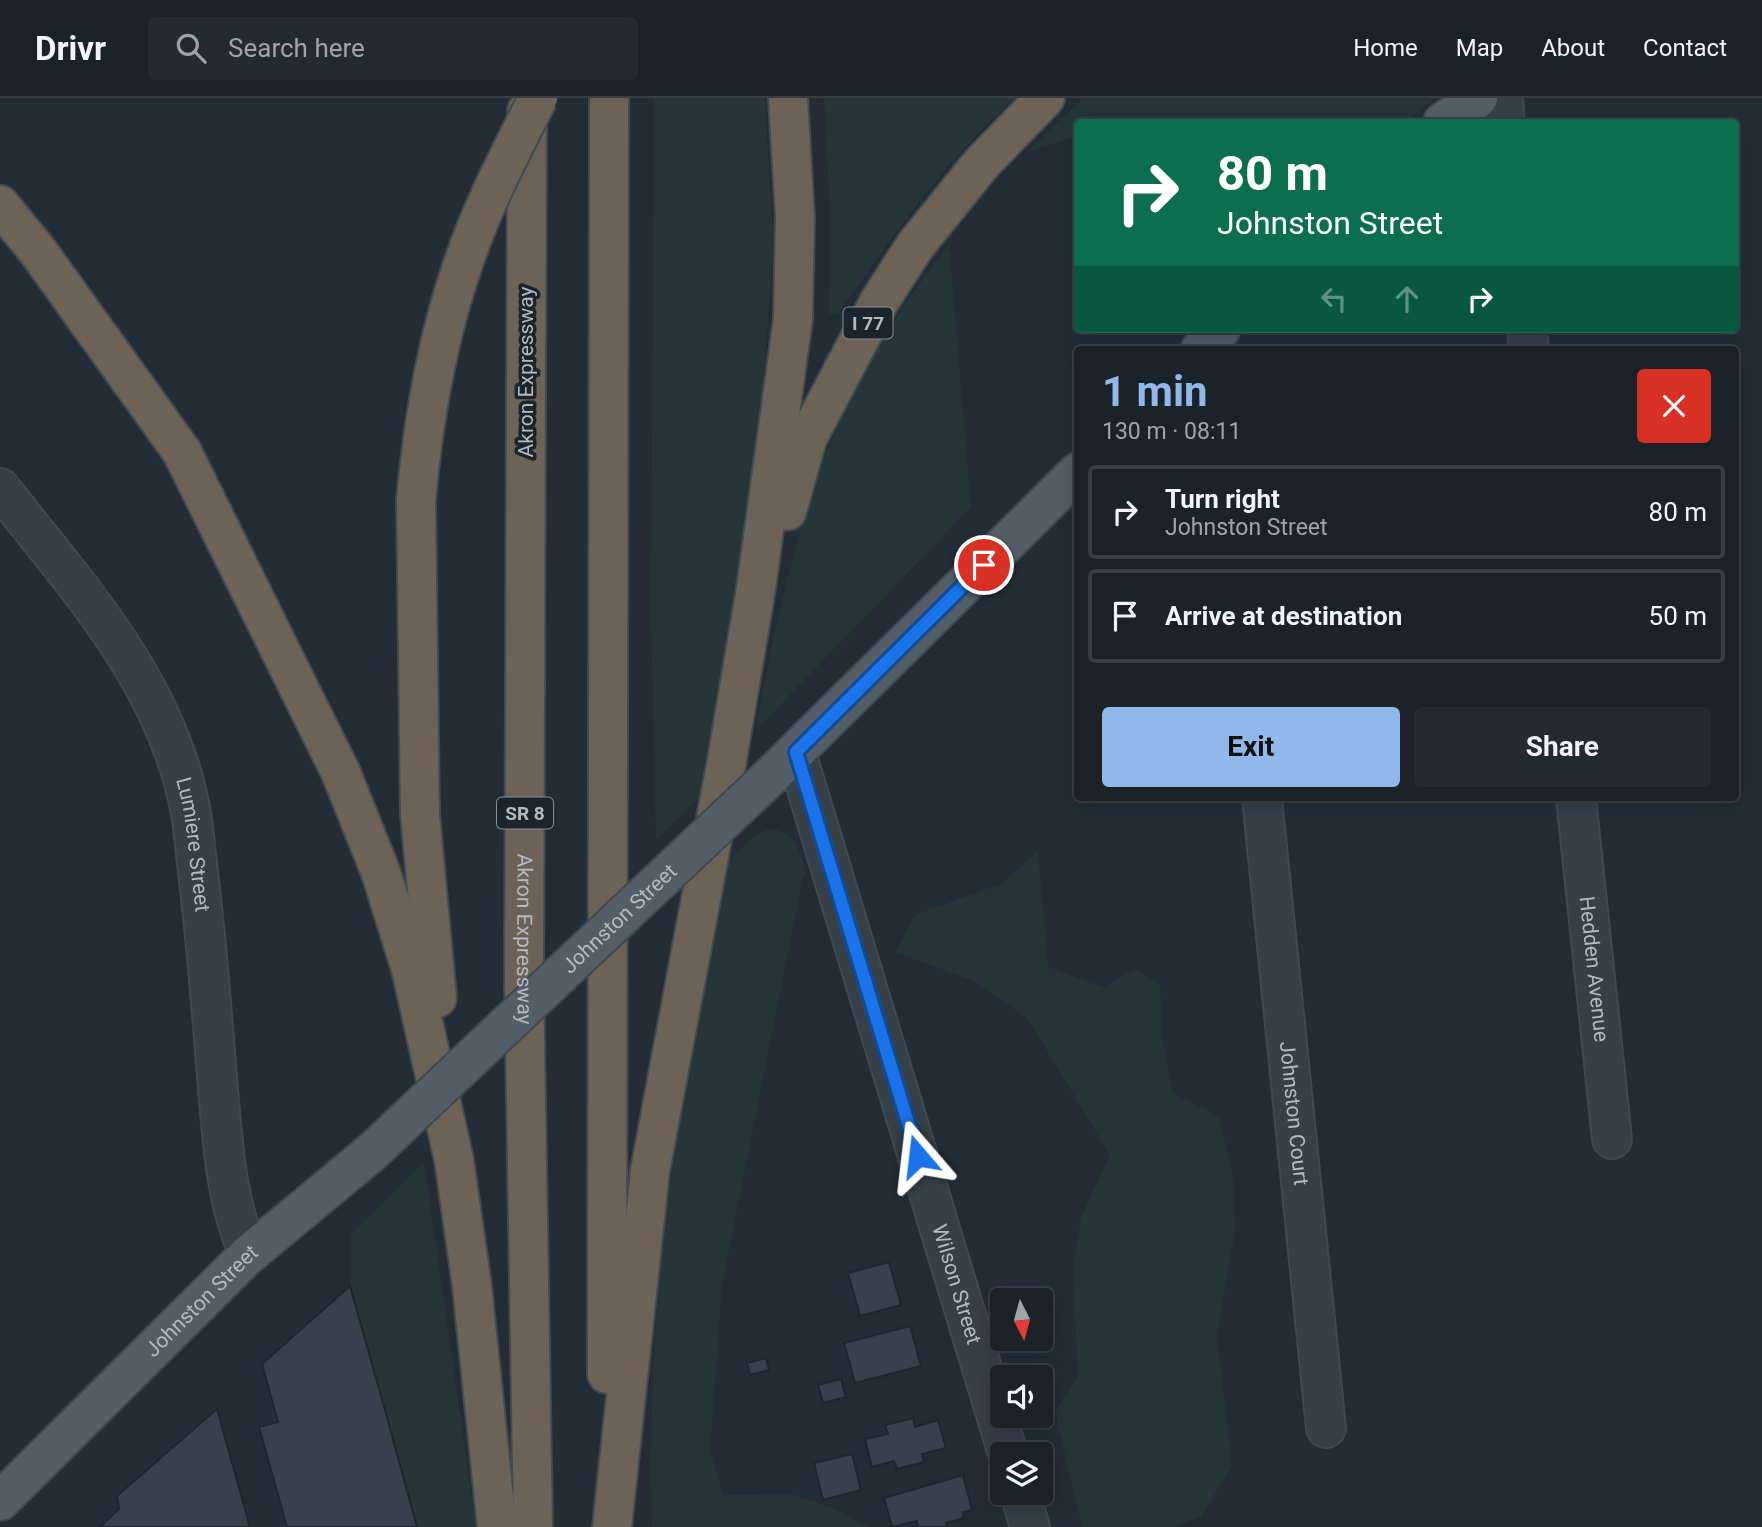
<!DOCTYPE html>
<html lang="en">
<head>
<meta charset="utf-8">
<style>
	:root { --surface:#1b2228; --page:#242a30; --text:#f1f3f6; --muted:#a0a4a8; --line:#393f45; --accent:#90b8ea }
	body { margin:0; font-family:Roboto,sans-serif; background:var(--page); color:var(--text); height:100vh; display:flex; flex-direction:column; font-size:26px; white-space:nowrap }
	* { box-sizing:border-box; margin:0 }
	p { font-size:23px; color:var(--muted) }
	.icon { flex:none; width:38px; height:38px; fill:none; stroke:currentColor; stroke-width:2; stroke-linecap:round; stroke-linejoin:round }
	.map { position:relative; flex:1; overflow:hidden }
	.sheet { position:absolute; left:1074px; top:248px; width:665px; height:455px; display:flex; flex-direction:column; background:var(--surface); border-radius:7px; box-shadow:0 4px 18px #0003,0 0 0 2px var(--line) }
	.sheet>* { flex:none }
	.guide { position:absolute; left:1074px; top:21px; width:665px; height:214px; border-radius:7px; box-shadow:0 4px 18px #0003,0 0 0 2px var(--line); background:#0b6e4f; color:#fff; overflow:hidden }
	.needle { width:46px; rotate:174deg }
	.tools { position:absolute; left:990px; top:1190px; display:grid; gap:14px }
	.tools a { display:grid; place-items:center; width:63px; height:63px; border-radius:7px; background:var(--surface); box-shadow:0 4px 18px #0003,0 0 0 2px var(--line); font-size:35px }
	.pin { position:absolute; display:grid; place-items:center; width:60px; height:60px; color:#fff; margin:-30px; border:4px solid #fff; border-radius:50%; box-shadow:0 2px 7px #0007 }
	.me { position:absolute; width:77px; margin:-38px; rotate:343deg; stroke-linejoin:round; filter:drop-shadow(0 0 5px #0008) }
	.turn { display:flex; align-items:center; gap:24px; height:147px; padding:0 28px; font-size:32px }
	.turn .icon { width:91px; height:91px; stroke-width:2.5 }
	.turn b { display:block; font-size:49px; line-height:60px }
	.lanes { display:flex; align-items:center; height:66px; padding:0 28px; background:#0003; justify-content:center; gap:35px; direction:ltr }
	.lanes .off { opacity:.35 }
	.round { display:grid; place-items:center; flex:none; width:74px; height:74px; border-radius:7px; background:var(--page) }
	.summary { display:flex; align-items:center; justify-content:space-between; height:119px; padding:0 28px }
	h1 { font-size:42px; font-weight:700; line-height:52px; color:var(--accent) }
	.cta { display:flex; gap:14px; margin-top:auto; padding:14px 28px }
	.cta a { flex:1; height:80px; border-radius:7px; background:var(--accent); color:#111; font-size:28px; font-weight:700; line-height:80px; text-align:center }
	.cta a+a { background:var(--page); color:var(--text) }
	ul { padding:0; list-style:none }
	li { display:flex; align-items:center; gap:21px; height:94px; margin:0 14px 10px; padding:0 14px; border:4px solid var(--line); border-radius:7px }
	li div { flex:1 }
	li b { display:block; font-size:26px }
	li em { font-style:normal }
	header { display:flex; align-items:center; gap:42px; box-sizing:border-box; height:98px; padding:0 35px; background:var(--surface); border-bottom:2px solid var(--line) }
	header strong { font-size:33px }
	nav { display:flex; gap:38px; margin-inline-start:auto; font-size:24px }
	.search { width:490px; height:63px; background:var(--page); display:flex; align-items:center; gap:18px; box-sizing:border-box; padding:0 24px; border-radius:7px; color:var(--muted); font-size:26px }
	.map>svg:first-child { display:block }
	.green { fill:#263637 }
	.building { fill:#36414d; stroke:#1e262e; stroke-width:2 }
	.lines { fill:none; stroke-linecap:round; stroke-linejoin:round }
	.minor-casing { stroke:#404850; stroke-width:42 }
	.major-casing { stroke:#404850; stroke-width:42 }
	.highway-casing { stroke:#424a52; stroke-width:42 }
	.minor { stroke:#373f47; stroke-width:38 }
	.major { stroke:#555e67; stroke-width:38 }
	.highway { stroke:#6c6255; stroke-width:38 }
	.major-bridge-casing { stroke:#404850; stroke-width:42; stroke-linecap:butt }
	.highway-bridge-casing { stroke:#424a52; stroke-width:42; stroke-linecap:butt }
	.major-bridge { stroke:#555e67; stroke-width:38 }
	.highway-bridge { stroke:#6c6255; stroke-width:38 }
	.route-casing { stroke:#114b97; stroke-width:18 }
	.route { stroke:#1a73e8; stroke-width:12 }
	.labels { text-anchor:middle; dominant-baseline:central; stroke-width:7; stroke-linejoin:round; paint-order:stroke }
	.shield { fill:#1c242c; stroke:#858d96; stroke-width:2 }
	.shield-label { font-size:19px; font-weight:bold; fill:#b2bac3 }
	.street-label { font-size:21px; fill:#b2bac3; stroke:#1c242c }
</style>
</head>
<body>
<header>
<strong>Drivr</strong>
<div class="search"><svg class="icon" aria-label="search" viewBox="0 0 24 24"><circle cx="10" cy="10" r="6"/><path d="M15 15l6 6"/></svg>Search here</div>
<nav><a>Home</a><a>Map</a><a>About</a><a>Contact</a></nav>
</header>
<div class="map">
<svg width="1762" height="1429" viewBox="0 0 1762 1429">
	<rect width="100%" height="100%" fill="#242d36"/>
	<g class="green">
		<path d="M654,0H765L773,141L759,360L699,700L656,742L651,519Z"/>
		<path d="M824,0H1015C945,62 891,140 838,216H829L830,114Z"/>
		<path d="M1083,0H1437L1403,24H1078V38L1027,54Z"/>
		<path d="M949,147L971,409L755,633C778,517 800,402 853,295C878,241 913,194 949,147Z"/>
		<path d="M769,731C796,732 800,754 806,777L803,779L722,1187L710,1353L723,1397L791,1396L835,1411L868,1429H652C650,1349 652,1270 658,1190C670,1047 702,906 726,765L755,737Z"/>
		<path d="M1038,753L1048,869L1105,890L1134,871L1160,887L1162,940L1173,995L1219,1019L1234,1082L1235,1133L1217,1237L1232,1369L1200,1419L1174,1429H1082L1055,1313L1078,1278L1073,1176L1081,1119L1110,1057L1028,921L974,883L895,854L915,817L1003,785Z"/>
		<path d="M424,1065L476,1429H417L350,1188L351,1136Z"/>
	</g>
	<g class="building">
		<path d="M889,1164L901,1207L860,1218L848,1175Z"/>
		<path d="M350,1188L382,1301L417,1429H287L259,1329L278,1324L262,1266Z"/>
		<path d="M910,1228L921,1268L855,1285L844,1245Z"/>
		<path d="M766,1260L769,1272L750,1277L747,1265Z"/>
		<path d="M841,1281L846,1299L823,1305L818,1287Z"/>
		<path d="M217,1311L250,1429H100L119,1411L117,1398Z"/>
		<path d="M913,1320L915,1329L938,1322L946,1350L922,1356L924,1364L897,1371L894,1363L872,1369L865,1341L888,1336L885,1327Z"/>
		<path d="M852,1356L861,1392L823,1402L814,1365Z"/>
		<path d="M963,1377L972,1412L963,1414L964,1420L946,1425L947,1429H918L917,1423L892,1429L884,1400Z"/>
	</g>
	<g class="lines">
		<g class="minor-casing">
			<g id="minor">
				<path d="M1503,0L1505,24"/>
				<path d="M1527,231L1529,252"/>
				<path id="s1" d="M0,390C76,487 163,580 189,705C194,727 195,751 198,774C207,846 212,918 218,991C223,1048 226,1103 249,1156"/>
				<path id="s2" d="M796,655L1008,1356"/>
				<path id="s3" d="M1262,700L1326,1330"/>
				<path id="s4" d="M1576,700L1612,1041"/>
				<path d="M1020,1395L1030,1429"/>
			</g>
		</g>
		<g class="major-casing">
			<g id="major">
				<path d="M1443,24L1478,0"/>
				<path d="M1200,252L1221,231"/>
				<path d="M774,675L1078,374"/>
				<path id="s5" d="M0,1403L249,1156L372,1054"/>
			</g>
		</g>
		<g class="highway-casing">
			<g id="highway">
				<path id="s6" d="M527,13L524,881L533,1429"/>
				<path d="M0,107L37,152L182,354L341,675L381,775L411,871L454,1062L472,1188L497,1429"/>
				<path d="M416,402L420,716L437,900"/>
				<path d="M787,413L807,341L879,204L915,148L981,66L1045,0"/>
				<path d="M607,1276L609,0"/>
				<path d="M612,1429L650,1073L727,662L756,490L793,221L795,119L788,0"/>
			</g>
		</g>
		<use href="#minor" class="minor"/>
		<use href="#major" class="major"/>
		<use href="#highway" class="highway"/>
		<g class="major-bridge-casing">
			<g id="major-bridge">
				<path id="s7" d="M372,1054L774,675"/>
			</g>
		</g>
		<g class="highway-bridge-casing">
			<path id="highway-bridge" d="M416,402C423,324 437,241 463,166C482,109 511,54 538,0"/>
		</g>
		<use href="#major-bridge" class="major-bridge"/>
		<use href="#highway-bridge" class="highway-bridge"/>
	</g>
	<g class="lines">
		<g class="route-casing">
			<path id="route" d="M918,1058L796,654L984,467"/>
		</g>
		<use href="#route" class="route"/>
	</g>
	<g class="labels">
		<g class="shield">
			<rect x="843.5" y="209.5" width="49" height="31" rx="5"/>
			<rect x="497" y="699.5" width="56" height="31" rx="5"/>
		</g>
		<g class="shield-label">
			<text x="868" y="225">I 77</text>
			<text x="525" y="715">SR 8</text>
		</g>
		<g class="street-label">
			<text transform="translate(526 274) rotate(-90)">Akron Expressway</text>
			<text stroke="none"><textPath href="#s1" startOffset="413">Lumiere Street</textPath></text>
			<text stroke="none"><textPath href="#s7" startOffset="340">Johnston Street</textPath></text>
			<text stroke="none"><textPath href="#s6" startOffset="828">Akron Expressway</textPath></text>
			<text stroke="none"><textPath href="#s4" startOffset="172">Hedden Avenue</textPath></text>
			<text stroke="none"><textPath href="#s3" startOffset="317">Johnston Court</textPath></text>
			<text stroke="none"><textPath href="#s2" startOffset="555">Wilson Street</textPath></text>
			<text stroke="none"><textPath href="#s5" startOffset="284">Johnston Street</textPath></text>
		</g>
	</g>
</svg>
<div class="tools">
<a><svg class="needle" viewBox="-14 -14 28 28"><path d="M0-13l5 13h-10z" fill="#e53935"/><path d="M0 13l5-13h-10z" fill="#a0a4a8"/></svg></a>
<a><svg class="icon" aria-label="sound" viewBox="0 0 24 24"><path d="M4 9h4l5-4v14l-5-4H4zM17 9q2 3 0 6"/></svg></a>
<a><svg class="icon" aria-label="layers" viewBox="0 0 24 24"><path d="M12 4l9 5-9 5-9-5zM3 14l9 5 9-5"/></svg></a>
</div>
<div class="pin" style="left:984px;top:467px;background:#d93025"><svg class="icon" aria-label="arrive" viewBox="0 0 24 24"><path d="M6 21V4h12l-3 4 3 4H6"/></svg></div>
<svg class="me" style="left:918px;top:1058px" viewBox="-20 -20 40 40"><path d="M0-17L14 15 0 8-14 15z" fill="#1a73e8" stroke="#fff" stroke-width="4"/></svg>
<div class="guide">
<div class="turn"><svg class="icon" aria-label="right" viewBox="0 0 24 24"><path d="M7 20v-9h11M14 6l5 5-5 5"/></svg><div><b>80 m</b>Johnston Street</div></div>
<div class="lanes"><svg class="icon off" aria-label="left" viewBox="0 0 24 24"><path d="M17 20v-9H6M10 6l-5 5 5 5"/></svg><svg class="icon off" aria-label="ahead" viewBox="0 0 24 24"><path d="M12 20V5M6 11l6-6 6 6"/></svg><svg class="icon" aria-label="right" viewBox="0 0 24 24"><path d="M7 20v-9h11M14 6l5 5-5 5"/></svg></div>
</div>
<section class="sheet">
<div class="summary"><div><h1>1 min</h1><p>130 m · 08:11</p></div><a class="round" style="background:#d93025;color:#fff"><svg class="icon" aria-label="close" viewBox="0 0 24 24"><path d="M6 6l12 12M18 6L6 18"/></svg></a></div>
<ul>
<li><svg class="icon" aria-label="right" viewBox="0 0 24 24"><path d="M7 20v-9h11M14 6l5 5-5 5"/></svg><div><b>Turn right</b><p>Johnston Street</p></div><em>80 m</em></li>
<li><svg class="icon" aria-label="arrive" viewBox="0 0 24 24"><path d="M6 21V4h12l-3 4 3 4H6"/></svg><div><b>Arrive at destination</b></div><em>50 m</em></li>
</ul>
<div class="cta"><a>Exit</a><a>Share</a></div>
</section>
</div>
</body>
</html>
